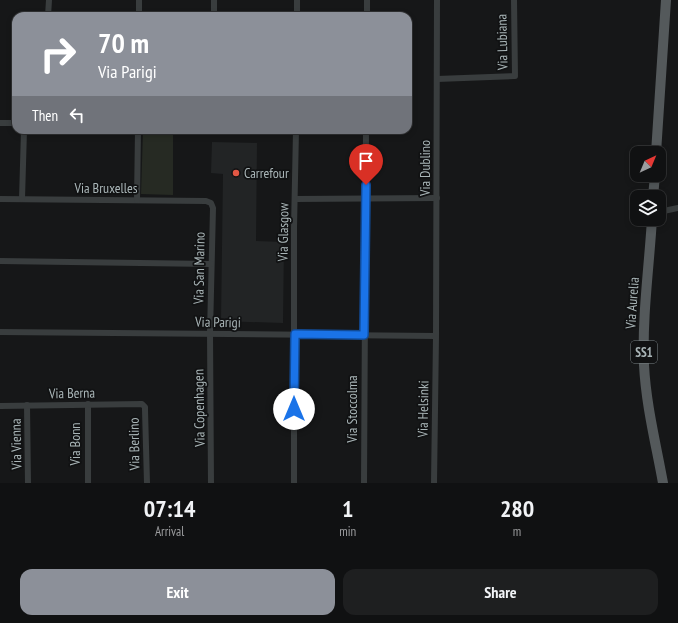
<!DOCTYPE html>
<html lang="en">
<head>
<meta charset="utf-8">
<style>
	:root { --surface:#101112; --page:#1e1f20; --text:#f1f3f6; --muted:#9c9d9f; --line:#303132; --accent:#8c9099 }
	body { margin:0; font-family:"PT Sans Narrow",sans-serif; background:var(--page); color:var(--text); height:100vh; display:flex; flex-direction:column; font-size:15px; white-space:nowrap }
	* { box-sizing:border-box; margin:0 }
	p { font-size:13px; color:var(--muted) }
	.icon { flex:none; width:22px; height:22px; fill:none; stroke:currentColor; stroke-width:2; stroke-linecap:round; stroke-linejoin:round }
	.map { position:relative; height:483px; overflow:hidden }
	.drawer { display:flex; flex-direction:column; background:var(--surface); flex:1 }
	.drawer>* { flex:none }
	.banner { position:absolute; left:12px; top:12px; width:400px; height:122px; border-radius:12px; box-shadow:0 2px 6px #0003,0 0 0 1px var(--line); background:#8c9099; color:#fff; overflow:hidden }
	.needle { width:26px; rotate:44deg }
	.fabs { position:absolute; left:630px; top:146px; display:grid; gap:8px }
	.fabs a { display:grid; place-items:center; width:36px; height:36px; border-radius:8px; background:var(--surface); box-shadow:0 2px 6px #0003,0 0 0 1px var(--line); font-size:20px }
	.pin { position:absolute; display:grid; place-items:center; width:34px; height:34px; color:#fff; margin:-41px -17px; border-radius:50% 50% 50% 0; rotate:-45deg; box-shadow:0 0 4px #0007 }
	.pin .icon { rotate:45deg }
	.me { position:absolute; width:44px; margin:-22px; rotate:0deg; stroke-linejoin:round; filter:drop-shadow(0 0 3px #0008) }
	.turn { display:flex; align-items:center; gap:14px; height:84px; padding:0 20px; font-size:18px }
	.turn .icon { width:52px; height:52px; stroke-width:2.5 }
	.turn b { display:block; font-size:28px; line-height:34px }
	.then { display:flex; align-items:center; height:38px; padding:0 20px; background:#0003; gap:8px; font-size:15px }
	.eta { display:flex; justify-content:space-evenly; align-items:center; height:68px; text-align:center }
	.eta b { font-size:24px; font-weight:800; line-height:28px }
	.button { display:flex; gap:8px; margin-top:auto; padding:8px 20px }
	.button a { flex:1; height:46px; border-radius:12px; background:var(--accent); color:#fff; font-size:16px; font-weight:800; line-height:46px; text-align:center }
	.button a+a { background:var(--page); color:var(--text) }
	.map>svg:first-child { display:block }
	.built { fill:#222425 }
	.green { fill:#262a23 }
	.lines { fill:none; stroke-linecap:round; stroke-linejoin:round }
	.minor { stroke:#393d3e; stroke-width:6 }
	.primary { stroke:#54595b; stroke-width:10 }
	.route-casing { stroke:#114b97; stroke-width:10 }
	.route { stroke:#1a73e8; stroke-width:7 }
	.poi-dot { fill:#e25744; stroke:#111213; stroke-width:1.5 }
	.labels { text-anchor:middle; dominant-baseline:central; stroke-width:3.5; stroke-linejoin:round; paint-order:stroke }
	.shield { fill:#111213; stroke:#7b8486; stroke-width:1 }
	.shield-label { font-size:13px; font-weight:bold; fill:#a9b5b7 }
	.street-label { font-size:14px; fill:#a9b5b7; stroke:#111213 }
	.poi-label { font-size:14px; fill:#a9b5b7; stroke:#111213; text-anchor:start }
</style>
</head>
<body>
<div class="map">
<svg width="678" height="483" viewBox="0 0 678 483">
	<rect width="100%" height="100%" fill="#161718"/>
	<path class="built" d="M212,142L257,143L256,241L284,242L283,323L221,321L223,174L211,173Z"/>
	<path class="green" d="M143,130H173V195L141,194Z"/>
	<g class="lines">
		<g class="minor">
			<path d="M214,0V16"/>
			<path d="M48,16L49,0"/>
			<path d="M139,16V0"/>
			<path d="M297,16V0"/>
			<path d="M367,16V0"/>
			<path d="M437,79L515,76L514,0"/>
			<path d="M0,123H16"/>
			<path d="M0,199L206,201L211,203L213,208L210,333L211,483"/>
			<path d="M22,199L24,130"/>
			<path d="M295,199L437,198"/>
			<path d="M137,200L138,130"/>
			<path d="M659,212L678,208"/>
			<path d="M0,261L211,264"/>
			<path d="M0,332L436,336"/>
			<path d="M88,404V483"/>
			<path d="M27,405L28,483"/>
			<path d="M0,406L142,404L145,407V410L147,483"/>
			<path d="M294,483V228L296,130"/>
			<path d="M364,483L366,130"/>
			<path d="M434,483L436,336L437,0"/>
		</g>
		<g class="primary">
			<path d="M656,153L666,0"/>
			<path d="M653,197L655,175"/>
			<path d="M652,219C649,268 642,317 644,365C646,405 656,444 663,483"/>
		</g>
	</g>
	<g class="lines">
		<g class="route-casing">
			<path id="route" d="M294,409L295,334L364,335L366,185"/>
		</g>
		<use href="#route" class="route"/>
	</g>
	<circle class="poi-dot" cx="236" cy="173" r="4"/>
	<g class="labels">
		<rect class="shield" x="631" y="341" width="26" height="22" rx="3"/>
		<g class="shield-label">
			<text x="644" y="352">SS1</text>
		</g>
		<g class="street-label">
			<text transform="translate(502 42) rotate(-91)">Via Lubiana</text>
			<text transform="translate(425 168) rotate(-90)">Via Dublino</text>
			<text x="106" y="188">Via Bruxelles</text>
			<text transform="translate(283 232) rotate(-89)">Via Glasgow</text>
			<text transform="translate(199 268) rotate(-89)">Via San Marino</text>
			<text transform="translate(632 303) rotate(-86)">Via Aurelia</text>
			<text transform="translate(218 322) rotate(1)">Via Parigi</text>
			<text transform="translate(72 393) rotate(-1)">Via Berna</text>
			<text transform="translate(199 408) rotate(-91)">Via Copenhagen</text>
			<text transform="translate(352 409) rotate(-90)">Via Stoccolma</text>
			<text transform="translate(423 409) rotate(-89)">Via Helsinki</text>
			<text transform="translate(16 444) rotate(-91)">Via Vienna</text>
			<text transform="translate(75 444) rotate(-90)">Via Bonn</text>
			<text transform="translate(134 444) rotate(-91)">Via Berlino</text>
		</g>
		<g class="poi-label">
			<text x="244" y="173">Carrefour</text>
		</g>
	</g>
</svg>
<div class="fabs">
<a><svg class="needle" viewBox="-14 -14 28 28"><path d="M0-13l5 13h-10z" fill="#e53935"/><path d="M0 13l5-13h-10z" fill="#9c9d9f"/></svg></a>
<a><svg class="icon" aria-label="layers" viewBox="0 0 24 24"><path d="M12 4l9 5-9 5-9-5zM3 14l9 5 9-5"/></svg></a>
</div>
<div class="pin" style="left:366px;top:185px;background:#d93025"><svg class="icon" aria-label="arrive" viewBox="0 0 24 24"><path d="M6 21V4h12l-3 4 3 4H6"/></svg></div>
<svg class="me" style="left:294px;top:409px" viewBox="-20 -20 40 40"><circle r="19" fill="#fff"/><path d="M0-13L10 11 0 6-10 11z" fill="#1a73e8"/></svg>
<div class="banner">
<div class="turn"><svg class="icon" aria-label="right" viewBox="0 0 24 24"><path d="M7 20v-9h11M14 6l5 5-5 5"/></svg><div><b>70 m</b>Via Parigi</div></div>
<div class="then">Then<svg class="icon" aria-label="left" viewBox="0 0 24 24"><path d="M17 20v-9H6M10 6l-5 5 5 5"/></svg></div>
</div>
</div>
<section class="drawer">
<div class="eta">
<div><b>07:14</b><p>Arrival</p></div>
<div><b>1</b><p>min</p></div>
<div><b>280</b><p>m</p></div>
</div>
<div class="button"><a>Exit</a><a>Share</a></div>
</section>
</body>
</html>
